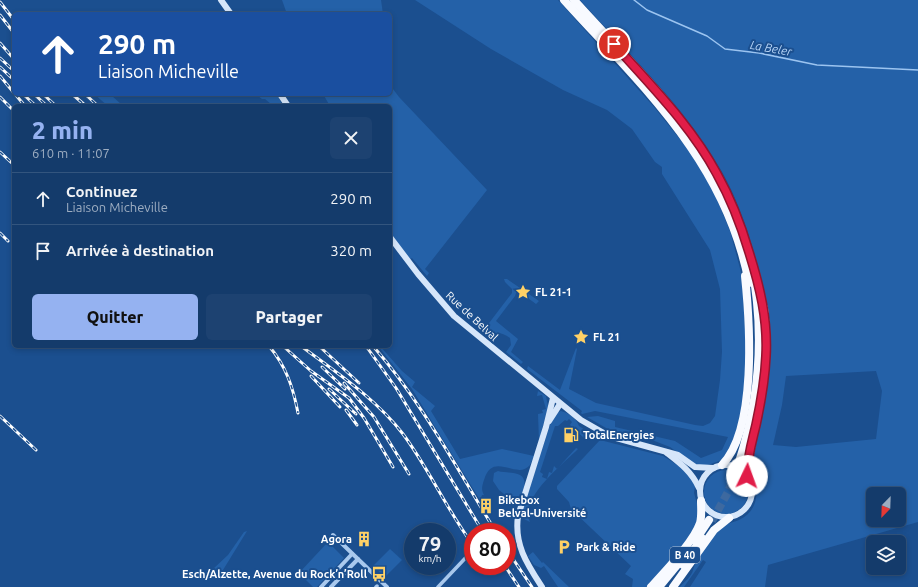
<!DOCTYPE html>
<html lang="fr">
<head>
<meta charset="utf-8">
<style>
	:root { --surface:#143b6b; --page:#1d4271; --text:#f1f3f6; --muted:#9dadc1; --line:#33557e; --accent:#95b2f1 }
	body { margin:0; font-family:Ubuntu,sans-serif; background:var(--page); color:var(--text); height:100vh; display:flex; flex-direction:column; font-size:15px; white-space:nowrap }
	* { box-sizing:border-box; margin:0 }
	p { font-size:13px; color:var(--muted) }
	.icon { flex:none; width:22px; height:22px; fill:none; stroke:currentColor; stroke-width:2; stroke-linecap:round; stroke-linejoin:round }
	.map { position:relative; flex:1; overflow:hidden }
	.details { position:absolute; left:12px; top:104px; width:380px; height:244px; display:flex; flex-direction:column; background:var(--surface); border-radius:6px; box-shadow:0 2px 6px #0003,0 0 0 1px var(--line) }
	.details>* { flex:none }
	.top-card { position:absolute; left:12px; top:12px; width:380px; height:84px; border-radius:6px; box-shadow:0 2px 6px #0003,0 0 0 1px var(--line); background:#1a4fa0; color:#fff; overflow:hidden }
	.needle { width:26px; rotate:203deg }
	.fabs { position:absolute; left:866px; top:487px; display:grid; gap:8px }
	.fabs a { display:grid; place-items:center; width:40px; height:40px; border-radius:6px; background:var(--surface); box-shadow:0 2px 6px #0003,0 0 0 1px var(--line); font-size:20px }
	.speed { position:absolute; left:404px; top:523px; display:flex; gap:8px; font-size:20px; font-weight:700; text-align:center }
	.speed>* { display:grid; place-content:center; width:52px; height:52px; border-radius:50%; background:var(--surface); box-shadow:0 2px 6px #0003,0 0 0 1px var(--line); line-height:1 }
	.speed small { font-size:10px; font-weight:400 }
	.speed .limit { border:6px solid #d22; background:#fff; color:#111 }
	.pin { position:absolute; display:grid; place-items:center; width:34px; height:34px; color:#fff; margin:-17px; border:2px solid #fff; border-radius:50%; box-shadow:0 1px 4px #0007 }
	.me { position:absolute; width:44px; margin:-22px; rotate:3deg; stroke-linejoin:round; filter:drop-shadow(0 0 3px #0008) }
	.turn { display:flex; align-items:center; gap:14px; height:84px; padding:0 20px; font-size:18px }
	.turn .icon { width:52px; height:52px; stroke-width:2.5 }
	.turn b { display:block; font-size:28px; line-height:34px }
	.round { display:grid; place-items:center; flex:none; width:42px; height:42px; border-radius:6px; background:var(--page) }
	.summary { display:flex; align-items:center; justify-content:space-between; height:68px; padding:0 20px }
	h1 { font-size:24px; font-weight:800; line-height:30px; color:var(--accent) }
	.button { display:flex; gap:8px; margin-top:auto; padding:8px 20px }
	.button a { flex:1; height:46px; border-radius:6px; background:var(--accent); color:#111; font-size:16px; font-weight:800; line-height:46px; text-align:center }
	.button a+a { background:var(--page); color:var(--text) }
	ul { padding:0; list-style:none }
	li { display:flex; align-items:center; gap:12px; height:52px; padding:0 20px; border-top:1px solid var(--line) }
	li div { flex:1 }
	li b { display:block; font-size:15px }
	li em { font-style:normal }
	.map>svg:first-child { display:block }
	.green { fill:#2461a8; fill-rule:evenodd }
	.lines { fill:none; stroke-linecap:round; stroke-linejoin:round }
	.stream { stroke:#9cc4f0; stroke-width:1.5 }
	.trunk-tunnel { stroke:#3d69a0; stroke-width:8; stroke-dasharray:8 4; stroke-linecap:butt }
	.pedestrian { stroke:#a9c9ee; stroke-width:3.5 }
	.minor { stroke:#a9c9ee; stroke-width:4 }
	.secondary { stroke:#d6e6fa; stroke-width:6 }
	.trunk { stroke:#f8faff; stroke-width:8 }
	.rail-casing { stroke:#fff; stroke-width:3 }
	.rail { stroke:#1b4f8f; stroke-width:1.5; stroke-dasharray:4.5; stroke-linecap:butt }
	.route-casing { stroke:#92132f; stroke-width:10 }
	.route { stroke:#e11d48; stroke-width:7 }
	.labels { text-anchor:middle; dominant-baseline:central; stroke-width:4; stroke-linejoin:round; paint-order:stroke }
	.shield { fill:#1b4f8f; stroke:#bbcadd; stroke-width:1 }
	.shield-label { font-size:10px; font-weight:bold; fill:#fff }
	.poi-label { font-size:11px; font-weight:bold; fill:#fff; stroke:#1b4f8f; text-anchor:start }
	.street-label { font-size:11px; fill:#fff; stroke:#1b4f8f }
	.water-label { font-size:12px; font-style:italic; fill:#b5d3f5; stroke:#1b4f8f }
</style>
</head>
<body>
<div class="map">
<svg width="918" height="587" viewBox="0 0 918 587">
	<rect width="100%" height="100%" fill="#1b4f8f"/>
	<g class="green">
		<path d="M282,0H381L383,14H287Z"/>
		<path d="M415,0H558L654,107L691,153L713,190L730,231L742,276L747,362L740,423L725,459L705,466L694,464L670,447L652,440L629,437L613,432L587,417L598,416L615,421V427L675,441L701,458L722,450L728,437L595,411L582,414L581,413L582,411L527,369L528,366L560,390L576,348L577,349L569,389L596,403L695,425L703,426L710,423L715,416L720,380L722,352L720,289L710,250L662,174V167L655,162L632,129L607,110L563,90L491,49Z"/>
		<path d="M580,0H918V522L768,565L765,587H690L706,562L703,560L684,587H680C684,582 692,576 693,570C697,558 706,543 715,531C722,523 730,524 739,520C759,511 760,489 751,473L767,320C760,269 747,216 721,170C684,106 629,54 580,0ZM876,371L882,391L876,439L796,447L773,445L782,405L786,376ZM873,494H899V520H873Z"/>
		<path d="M390,78L393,89L399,97L487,190L425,269L429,273L427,276L412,258L410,259L390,234V106H330L323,94H390Z"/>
		<path d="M94,94H110L123,106H108Z"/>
		<path d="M258,94H277L283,106L271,104L265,99H262L258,96Z"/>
		<path d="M504,279H507L539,301L536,304L517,290L515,296L496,321L518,339L511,352L523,362L521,364L506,352L511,345L510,338C502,332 496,332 487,335L483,333L486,327L512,293V289L505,282Z"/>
		<path d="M378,346H380L402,371L415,382L412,387L435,406L431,411L460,459L502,449L534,456L530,465C517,481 493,450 484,480C482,486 481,490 484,495H482L480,500L412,389Z"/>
		<path d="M538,391L546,396L548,407L539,441L538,414L543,413L542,410L546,409L542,395L537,396Z"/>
		<path d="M561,411C569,413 576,418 579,426L588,432L589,436L585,439L570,425L572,422L569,419L567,421L565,420L558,426H555L540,472L543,474L542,477L547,479L549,472L552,473L554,466L557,469L576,448L578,449C562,465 519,498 530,522L520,517L550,425L556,413Z"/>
		<path d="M600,440L663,456L682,468L693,481L695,486L694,493L698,507V521L682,547L646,587H632L633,579L625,574L631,566L571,509L569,502L557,489V486Z"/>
		<circle cx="726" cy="492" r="22"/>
		<path d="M498,471C505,473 515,472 520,475C530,480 521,500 514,502L499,490L493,481L494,473Z"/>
		<path d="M247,531L223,570L216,572L213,571V569L228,555L244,532Z"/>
		<path d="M328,542L344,558L317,587H313L299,573Z"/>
		<path d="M390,549L402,560L385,577L373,566Z"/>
		<path d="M533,552L542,563L543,562L569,587H558L544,566L541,568L534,565L528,556Z"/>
	</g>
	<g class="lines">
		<path class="stream" d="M634,0L647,10L707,36L725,49L759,53L817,65L918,70"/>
		<path class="trunk-tunnel" d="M712,521L728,492L739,462"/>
		<g class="pedestrian">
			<path d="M376,587L377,586"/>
			<path d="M438,587L473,550"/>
		</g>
		<g class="minor">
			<path d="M333,535L387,587"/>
			<path d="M321,587L352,554"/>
			<path d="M331,587L358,559"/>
		</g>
		<g class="secondary">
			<path d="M221,0L231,14"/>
			<path d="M280,94L288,106"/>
			<path d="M390,237L418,274L454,316L581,420L609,436L678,455L695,467L713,468"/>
			<path d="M549,421L560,404"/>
			<path d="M667,453C680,463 692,472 699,488"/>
			<circle cx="726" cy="491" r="26"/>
			<path d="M542,587C527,564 514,545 518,516L546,427L553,398"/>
		</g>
		<g class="trunk">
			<path d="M564,0C643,87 726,162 749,283"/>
			<path d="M574,0C617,48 666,95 702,149C765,242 773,357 739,462"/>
			<path d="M722,465C757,429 750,324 745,276"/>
			<path d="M747,476C748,455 754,436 758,415C765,380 769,344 764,308"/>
			<path d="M695,541L709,520"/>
			<path d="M683,565L702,538"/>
			<path d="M651,587C665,571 693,543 700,523C702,516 701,508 701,501"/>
			<path d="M659,587L683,558"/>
			<path d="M673,587L714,530L729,518"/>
		</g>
		<g class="rail-casing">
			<g id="rail">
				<path d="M0,2L14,20"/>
				<path d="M0,15L14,33"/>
				<path d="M0,43L14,59"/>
				<path d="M0,58L14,71"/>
				<path d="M0,67L14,80"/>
				<path d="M0,76L14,93"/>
				<path d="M15,94L25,106"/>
				<path d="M23,94L36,106"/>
				<path d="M34,94L47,106"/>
				<path d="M43,94L56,106"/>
				<path d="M72,94L86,106"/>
				<path d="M85,94L98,106"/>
				<path d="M0,97L14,111"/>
				<path d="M0,152L14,165"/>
				<path d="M0,233L8,241"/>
				<path d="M269,346C286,366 293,387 298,413"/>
				<path d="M283,346L311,371L349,398L364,418L393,467"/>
				<path d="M301,346C337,373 375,398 403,434C429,469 447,510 473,545"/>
				<path d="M319,346L359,383"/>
				<path d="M366,346L396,388L483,532"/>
				<path d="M373,346C422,402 457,469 496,532"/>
				<path d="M322,367L345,389"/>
				<path d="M311,376L340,407"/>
				<path d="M344,383L374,417L409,474"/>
				<path d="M329,389L356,414"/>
				<path d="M346,410L357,425"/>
				<path d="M0,416L36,450"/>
				<path d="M507,550L532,587"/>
				<path d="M505,566L519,587"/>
			</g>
		</g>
		<use href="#rail" class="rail"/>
	</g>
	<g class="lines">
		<g class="route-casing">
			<path id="route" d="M614,44C650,85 691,125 717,174C731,199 741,225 749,252C760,287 768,320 766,356C765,379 761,402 756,425C752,442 747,458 747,476"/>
		</g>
		<use href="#route" class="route"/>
	</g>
	<defs>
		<g id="sight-bare" transform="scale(1.2)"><path d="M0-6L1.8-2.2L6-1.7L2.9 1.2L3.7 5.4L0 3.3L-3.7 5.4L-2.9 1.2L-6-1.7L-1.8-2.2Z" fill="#ffd166" stroke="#1b4f8f" stroke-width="2.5" paint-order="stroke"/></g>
		<g id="fuel-bare" transform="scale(1.2)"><path d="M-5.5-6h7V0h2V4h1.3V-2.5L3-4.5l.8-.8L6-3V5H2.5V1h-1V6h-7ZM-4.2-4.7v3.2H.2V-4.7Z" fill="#ffd166" stroke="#1b4f8f" stroke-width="2.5" paint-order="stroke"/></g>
		<g id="building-bare" transform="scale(1.2)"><path d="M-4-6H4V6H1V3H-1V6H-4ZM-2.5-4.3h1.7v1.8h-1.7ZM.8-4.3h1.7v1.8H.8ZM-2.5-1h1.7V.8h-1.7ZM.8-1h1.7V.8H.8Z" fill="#ffd166" stroke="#1b4f8f" stroke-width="2.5" paint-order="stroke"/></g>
		<g id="parking-bare" transform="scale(1.2)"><path d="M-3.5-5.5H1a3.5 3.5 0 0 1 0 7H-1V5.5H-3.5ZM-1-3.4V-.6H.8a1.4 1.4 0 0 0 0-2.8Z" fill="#ffd166" stroke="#1b4f8f" stroke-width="2.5" paint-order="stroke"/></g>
		<g id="bus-bare" transform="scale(1.2)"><path d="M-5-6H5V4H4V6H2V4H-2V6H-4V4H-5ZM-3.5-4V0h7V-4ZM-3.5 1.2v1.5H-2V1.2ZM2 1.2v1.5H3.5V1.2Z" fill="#ffd166" stroke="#1b4f8f" stroke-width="2.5" paint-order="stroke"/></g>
	</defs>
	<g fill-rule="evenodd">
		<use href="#sight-bare" x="523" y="292"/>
		<use href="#sight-bare" x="581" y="337"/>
		<use href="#fuel-bare" x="571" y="435"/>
		<use href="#building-bare" x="486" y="506"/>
		<use href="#building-bare" x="364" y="539"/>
		<use href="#parking-bare" x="564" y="547"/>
		<use href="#bus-bare" x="379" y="574"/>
	</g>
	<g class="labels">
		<rect class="shield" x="670" y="547" width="30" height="16" rx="3"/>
		<g class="shield-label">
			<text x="685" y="555">B 40</text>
		</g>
		<g class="poi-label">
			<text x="535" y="292">FL 21-1</text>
			<text x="593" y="337">FL 21</text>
			<text x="583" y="435">TotalEnergies</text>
			<text x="498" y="500">Bikebox<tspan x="498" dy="13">Belval-Université</tspan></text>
			<text x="352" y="539" text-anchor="end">Agora</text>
			<text x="576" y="547">Park &amp; Ride</text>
			<text x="367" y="574" text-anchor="end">Esch/Alzette, Avenue du Rock’n’Roll</text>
		</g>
		<g class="street-label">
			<text transform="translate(472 316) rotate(43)">Rue de Belval</text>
		</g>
		<g class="water-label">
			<text transform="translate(771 48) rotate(10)">La Beler</text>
		</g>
	</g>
</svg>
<div class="fabs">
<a><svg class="needle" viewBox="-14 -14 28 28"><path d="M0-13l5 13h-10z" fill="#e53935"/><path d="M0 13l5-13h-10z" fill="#9dadc1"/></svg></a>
<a><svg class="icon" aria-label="layers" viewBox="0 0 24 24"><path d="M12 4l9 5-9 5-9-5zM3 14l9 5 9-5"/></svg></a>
</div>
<div class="speed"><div>79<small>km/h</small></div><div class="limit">80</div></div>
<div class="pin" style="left:614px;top:44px;background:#d93025"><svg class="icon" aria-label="arrive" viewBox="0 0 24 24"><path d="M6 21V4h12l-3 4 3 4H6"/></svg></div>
<svg class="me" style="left:747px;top:476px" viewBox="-20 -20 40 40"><circle r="19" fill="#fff"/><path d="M0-13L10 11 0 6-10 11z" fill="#e11d48"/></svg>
<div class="top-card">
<div class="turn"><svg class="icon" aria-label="ahead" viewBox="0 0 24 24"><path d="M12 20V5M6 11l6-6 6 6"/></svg><div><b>290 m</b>Liaison Micheville</div></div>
</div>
<section class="details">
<div class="summary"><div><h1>2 min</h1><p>610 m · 11:07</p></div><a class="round"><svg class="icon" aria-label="close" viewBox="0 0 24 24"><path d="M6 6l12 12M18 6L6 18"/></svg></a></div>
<ul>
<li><svg class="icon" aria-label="ahead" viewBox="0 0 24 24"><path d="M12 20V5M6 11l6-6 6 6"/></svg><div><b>Continuez</b><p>Liaison Micheville</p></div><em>290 m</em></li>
<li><svg class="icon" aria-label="arrive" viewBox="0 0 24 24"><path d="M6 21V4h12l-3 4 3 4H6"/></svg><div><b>Arrivée à destination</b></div><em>320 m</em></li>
</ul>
<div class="button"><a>Quitter</a><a>Partager</a></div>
</section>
</div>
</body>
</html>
